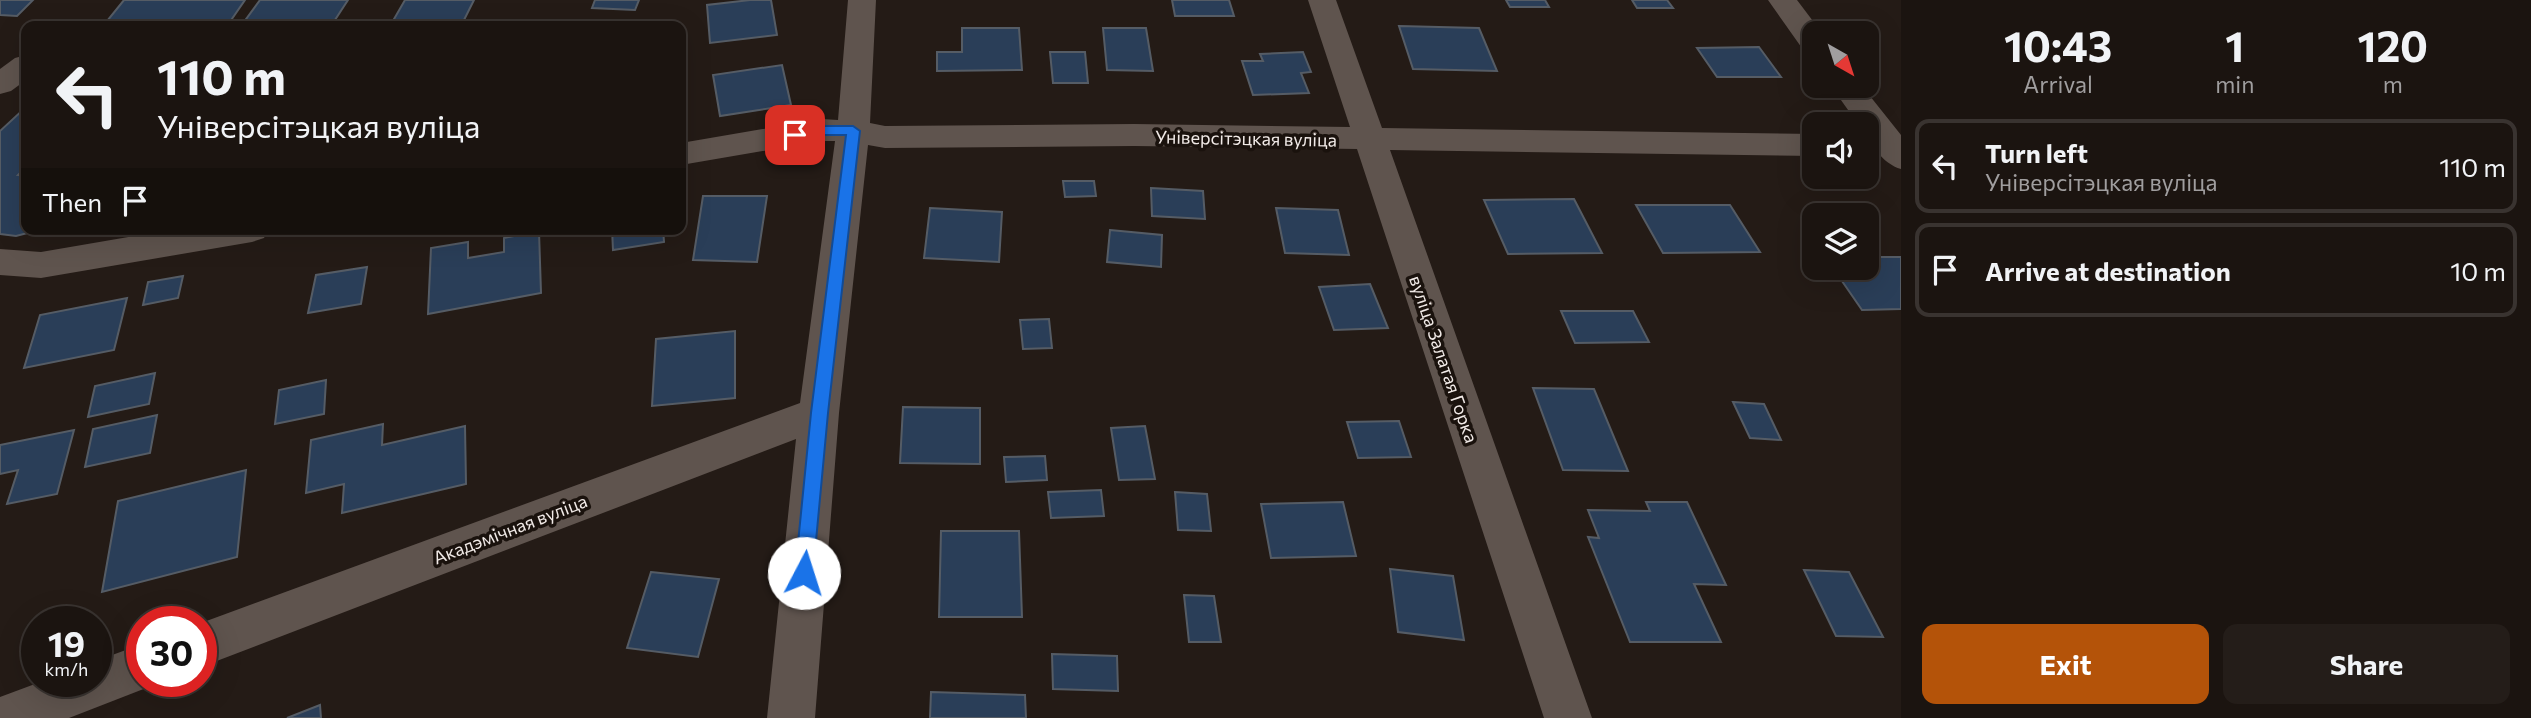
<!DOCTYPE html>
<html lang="en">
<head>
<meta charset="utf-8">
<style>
	:root { --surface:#1b1410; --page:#241d19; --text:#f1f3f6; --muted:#a09e9f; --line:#393330; --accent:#b45309 }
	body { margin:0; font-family:Commissioner,sans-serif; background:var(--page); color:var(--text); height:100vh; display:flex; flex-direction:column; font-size:26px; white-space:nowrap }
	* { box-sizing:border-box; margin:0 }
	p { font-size:23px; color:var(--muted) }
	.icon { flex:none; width:38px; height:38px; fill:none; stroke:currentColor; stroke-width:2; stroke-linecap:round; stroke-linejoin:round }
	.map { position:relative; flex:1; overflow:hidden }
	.panel { display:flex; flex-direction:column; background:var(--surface); width:630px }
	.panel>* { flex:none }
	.hud { position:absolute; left:21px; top:21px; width:665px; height:214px; border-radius:14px; box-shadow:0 7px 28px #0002,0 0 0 2px var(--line); background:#1b1410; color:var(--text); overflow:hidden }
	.needle { width:46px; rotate:141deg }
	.buttons { position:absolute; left:1802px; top:21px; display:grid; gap:14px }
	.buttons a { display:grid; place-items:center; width:77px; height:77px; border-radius:14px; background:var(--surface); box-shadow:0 7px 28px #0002,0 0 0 2px var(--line); font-size:35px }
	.speed { position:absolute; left:21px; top:606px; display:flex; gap:14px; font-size:35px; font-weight:700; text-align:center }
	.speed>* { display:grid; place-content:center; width:91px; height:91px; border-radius:50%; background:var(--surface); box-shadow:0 7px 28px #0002,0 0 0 2px var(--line); line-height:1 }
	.speed small { font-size:18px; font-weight:400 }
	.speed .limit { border:10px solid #d22; background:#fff; color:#111 }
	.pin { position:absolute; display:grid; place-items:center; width:60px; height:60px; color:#fff; margin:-30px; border-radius:14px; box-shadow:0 4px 10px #0006 }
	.me { position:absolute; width:77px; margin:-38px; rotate:5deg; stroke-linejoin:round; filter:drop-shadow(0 0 5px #0008) }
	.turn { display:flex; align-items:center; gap:24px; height:147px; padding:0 21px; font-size:32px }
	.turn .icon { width:91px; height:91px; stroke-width:2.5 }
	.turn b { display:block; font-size:49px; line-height:60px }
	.then { display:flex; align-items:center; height:66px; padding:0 21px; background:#0003; gap:14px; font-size:26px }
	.eta { display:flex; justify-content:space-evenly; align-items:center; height:119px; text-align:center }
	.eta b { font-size:42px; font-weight:700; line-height:49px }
	.button { display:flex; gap:14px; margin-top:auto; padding:14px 21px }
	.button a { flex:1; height:80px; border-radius:14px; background:var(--accent); color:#fff; font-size:28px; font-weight:700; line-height:80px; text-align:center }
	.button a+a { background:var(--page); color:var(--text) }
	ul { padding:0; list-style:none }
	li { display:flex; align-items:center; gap:21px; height:94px; margin:0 14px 10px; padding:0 7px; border:4px solid var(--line); border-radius:14px }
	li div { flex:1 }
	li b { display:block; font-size:26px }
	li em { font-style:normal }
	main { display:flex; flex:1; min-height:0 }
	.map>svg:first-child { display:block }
	.building { fill:#2a3e58; stroke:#555c65; stroke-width:2 }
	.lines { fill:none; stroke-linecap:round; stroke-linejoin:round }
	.minor { fill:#5f544e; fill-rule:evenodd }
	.route { fill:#1a73e8; stroke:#114b97; stroke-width:2 }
	.labels { text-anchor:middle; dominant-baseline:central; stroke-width:7; stroke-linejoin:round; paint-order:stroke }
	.street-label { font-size:18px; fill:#f1eae7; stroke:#1a120d }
</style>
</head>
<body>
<main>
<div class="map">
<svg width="1901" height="718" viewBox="0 0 1901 718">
	<rect width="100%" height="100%" fill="#241b16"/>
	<g class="building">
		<path d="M0,0H33L17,16L0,15Z"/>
		<path d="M124,0H245L227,26H103Z"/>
		<path d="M260,0H348L331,26H241Z"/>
		<path d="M405,0H474L461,26H390Z"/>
		<path d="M595,0H639L635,10L592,8Z"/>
		<path d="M750,0H771L777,35L710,43L707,5Z"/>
		<path d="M1172,0H1229L1234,16H1175Z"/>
		<path d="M1506,0H1545L1549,7H1510Z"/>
		<path d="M1632,0H1667L1673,8H1637Z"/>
		<path d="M1399,26L1479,28L1497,71L1413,69Z"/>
		<path d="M962,28H1019L1022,70L937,71V52H962Z"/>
		<path d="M1103,28H1146L1153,71L1107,70Z"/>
		<path d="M1759,47L1781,77H1717L1697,48Z"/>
		<path d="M1050,52H1085L1088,83H1053Z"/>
		<path d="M1303,52L1311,72L1301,73L1309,93L1253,95L1242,61H1263L1260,54Z"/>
		<path d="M782,65L791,105L720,116L713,75Z"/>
		<path d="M26,107V167L18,175L26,176V229H43L16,236L0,234V131Z"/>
		<path d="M1063,181H1094L1096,196L1065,197Z"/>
		<path d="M1151,188L1203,191L1205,219L1152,216Z"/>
		<path d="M703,196H767L757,262L693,260Z"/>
		<path d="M1574,199L1602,253L1508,254L1484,200Z"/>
		<path d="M1636,205H1730L1760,252L1663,253Z"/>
		<path d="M930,208L1002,212L999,262L924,258Z"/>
		<path d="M1276,208L1338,210L1349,255L1285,253Z"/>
		<path d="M612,229H663L664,242L613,250Z"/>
		<path d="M1110,230L1162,235L1161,267L1107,262Z"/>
		<path d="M539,231L541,293L428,314L431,248L468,242V258L504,252V238Z"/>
		<path d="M1867,257H1901V309L1862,310L1833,268H1867Z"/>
		<path d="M367,267L361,304L308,313L316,275Z"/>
		<path d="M183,276L178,298L143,305L148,282Z"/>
		<path d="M1370,284L1388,328L1334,330L1319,287Z"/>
		<path d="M127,298L114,350L24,368L40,315Z"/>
		<path d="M1561,311H1633L1649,342L1575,343Z"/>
		<path d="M1049,319L1052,348L1023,349L1020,320Z"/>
		<path d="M735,331V398L652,406L656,339Z"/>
		<path d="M155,373L149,404L88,417L95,386Z"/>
		<path d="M326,380L324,414L275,424L279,390Z"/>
		<path d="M1533,388L1594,389L1628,471L1563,470Z"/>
		<path d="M1733,402L1764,404L1781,440L1750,438Z"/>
		<path d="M903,407L980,408V464L900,463Z"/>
		<path d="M157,415L150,453L85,467L93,429Z"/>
		<path d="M1399,421L1411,457L1358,458L1347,422Z"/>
		<path d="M383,424L382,445L465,426L466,484L342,513L344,484L306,493L311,440Z"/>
		<path d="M1145,426L1155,479L1119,480L1111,428Z"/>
		<path d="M74,430L57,494L7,504L18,470L0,474V445Z"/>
		<path d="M1045,456L1047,480L1006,482L1004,457Z"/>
		<path d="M246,470L237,557L102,592L118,501Z"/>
		<path d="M1101,490L1104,516L1051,518L1048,492Z"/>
		<path d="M1175,492L1207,494L1211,531L1178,530Z"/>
		<path d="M1343,502L1356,556L1271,558L1261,504Z"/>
		<path d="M1646,502H1687L1726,585L1694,584L1721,642H1630L1588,537L1599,538L1588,510L1650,511Z"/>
		<path d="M941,531H1019L1022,617H939Z"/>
		<path d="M1390,569L1453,576L1464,640L1398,632Z"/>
		<path d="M1804,570L1849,572L1883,637L1836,636Z"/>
		<path d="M651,572L719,579L698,657L627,648Z"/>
		<path d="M1184,595L1214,596L1221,642H1189Z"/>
		<path d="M1052,654L1117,656L1118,691L1053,689Z"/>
		<path d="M931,692L1025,695L1026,718H930Z"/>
		<path d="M320,705L321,718H287Z"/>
	</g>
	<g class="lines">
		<g class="minor">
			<path d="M848,0H876L870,123L885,126L1134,124L1350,127L1308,0H1336L1382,128L1815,134V156L1390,150L1592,718H1544L1357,149L1134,146L885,148L868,145L839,413L815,718H767L796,439L201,667V623L800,403L835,141H822L681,165V143L822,119L838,120Z"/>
			<path d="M1768,0H1797L1822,33H1815V53L1804,51Z"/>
			<path d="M26,55V80L11,91L0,94V69L15,58Z"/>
			<path d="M1831,86H1862L1901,135V169C1883,164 1867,143 1867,124H1858Z"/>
			<path d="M175,229H269L264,238L252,242L41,278L0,275V249L41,252Z"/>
			<path d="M142,644V681H160L159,683L69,718H0V697L43,681H96V661Z"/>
		</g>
	</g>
	<path class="route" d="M822,126H853L860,131L828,413L813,573L811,579L804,582L798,579L795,573L811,413L846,135H822L795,140L788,135L795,131Z"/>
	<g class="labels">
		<g class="street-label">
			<text transform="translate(1246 138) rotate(1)">Універсітэцкая вуліца</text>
			<text transform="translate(1444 359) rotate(71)">вуліца Залатая Горка</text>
			<text transform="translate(510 529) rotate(-21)">Акадэмічная вуліца</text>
		</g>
	</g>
</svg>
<div class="buttons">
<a><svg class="needle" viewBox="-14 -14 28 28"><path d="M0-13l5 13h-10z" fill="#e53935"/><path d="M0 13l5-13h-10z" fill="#a09e9f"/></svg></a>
<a><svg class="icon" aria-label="sound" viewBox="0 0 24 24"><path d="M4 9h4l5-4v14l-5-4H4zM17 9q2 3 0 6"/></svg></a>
<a><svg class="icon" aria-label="layers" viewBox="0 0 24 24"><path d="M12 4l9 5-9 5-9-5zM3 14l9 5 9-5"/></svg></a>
</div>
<div class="speed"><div>19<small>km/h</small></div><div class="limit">30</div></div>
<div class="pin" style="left:795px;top:135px;background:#d93025"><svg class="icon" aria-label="arrive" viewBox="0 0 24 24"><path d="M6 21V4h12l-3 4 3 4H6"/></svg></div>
<svg class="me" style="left:804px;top:573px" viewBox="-20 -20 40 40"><circle r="19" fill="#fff"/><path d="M0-13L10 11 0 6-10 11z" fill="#1a73e8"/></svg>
<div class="hud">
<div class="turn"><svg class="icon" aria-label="left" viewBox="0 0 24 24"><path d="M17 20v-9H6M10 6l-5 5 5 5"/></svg><div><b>110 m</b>Універсітэцкая вуліца</div></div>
<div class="then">Then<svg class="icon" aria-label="arrive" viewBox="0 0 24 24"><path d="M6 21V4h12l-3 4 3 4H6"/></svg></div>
</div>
</div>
<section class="panel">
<div class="eta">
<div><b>10:43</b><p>Arrival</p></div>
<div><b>1</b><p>min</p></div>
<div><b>120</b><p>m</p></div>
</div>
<ul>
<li><svg class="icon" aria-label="left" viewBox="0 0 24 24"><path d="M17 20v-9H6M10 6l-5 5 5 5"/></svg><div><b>Turn left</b><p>Універсітэцкая вуліца</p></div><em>110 m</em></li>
<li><svg class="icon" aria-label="arrive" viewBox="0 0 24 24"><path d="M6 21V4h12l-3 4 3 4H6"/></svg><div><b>Arrive at destination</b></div><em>10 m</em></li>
</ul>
<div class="button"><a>Exit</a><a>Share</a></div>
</section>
</main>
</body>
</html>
